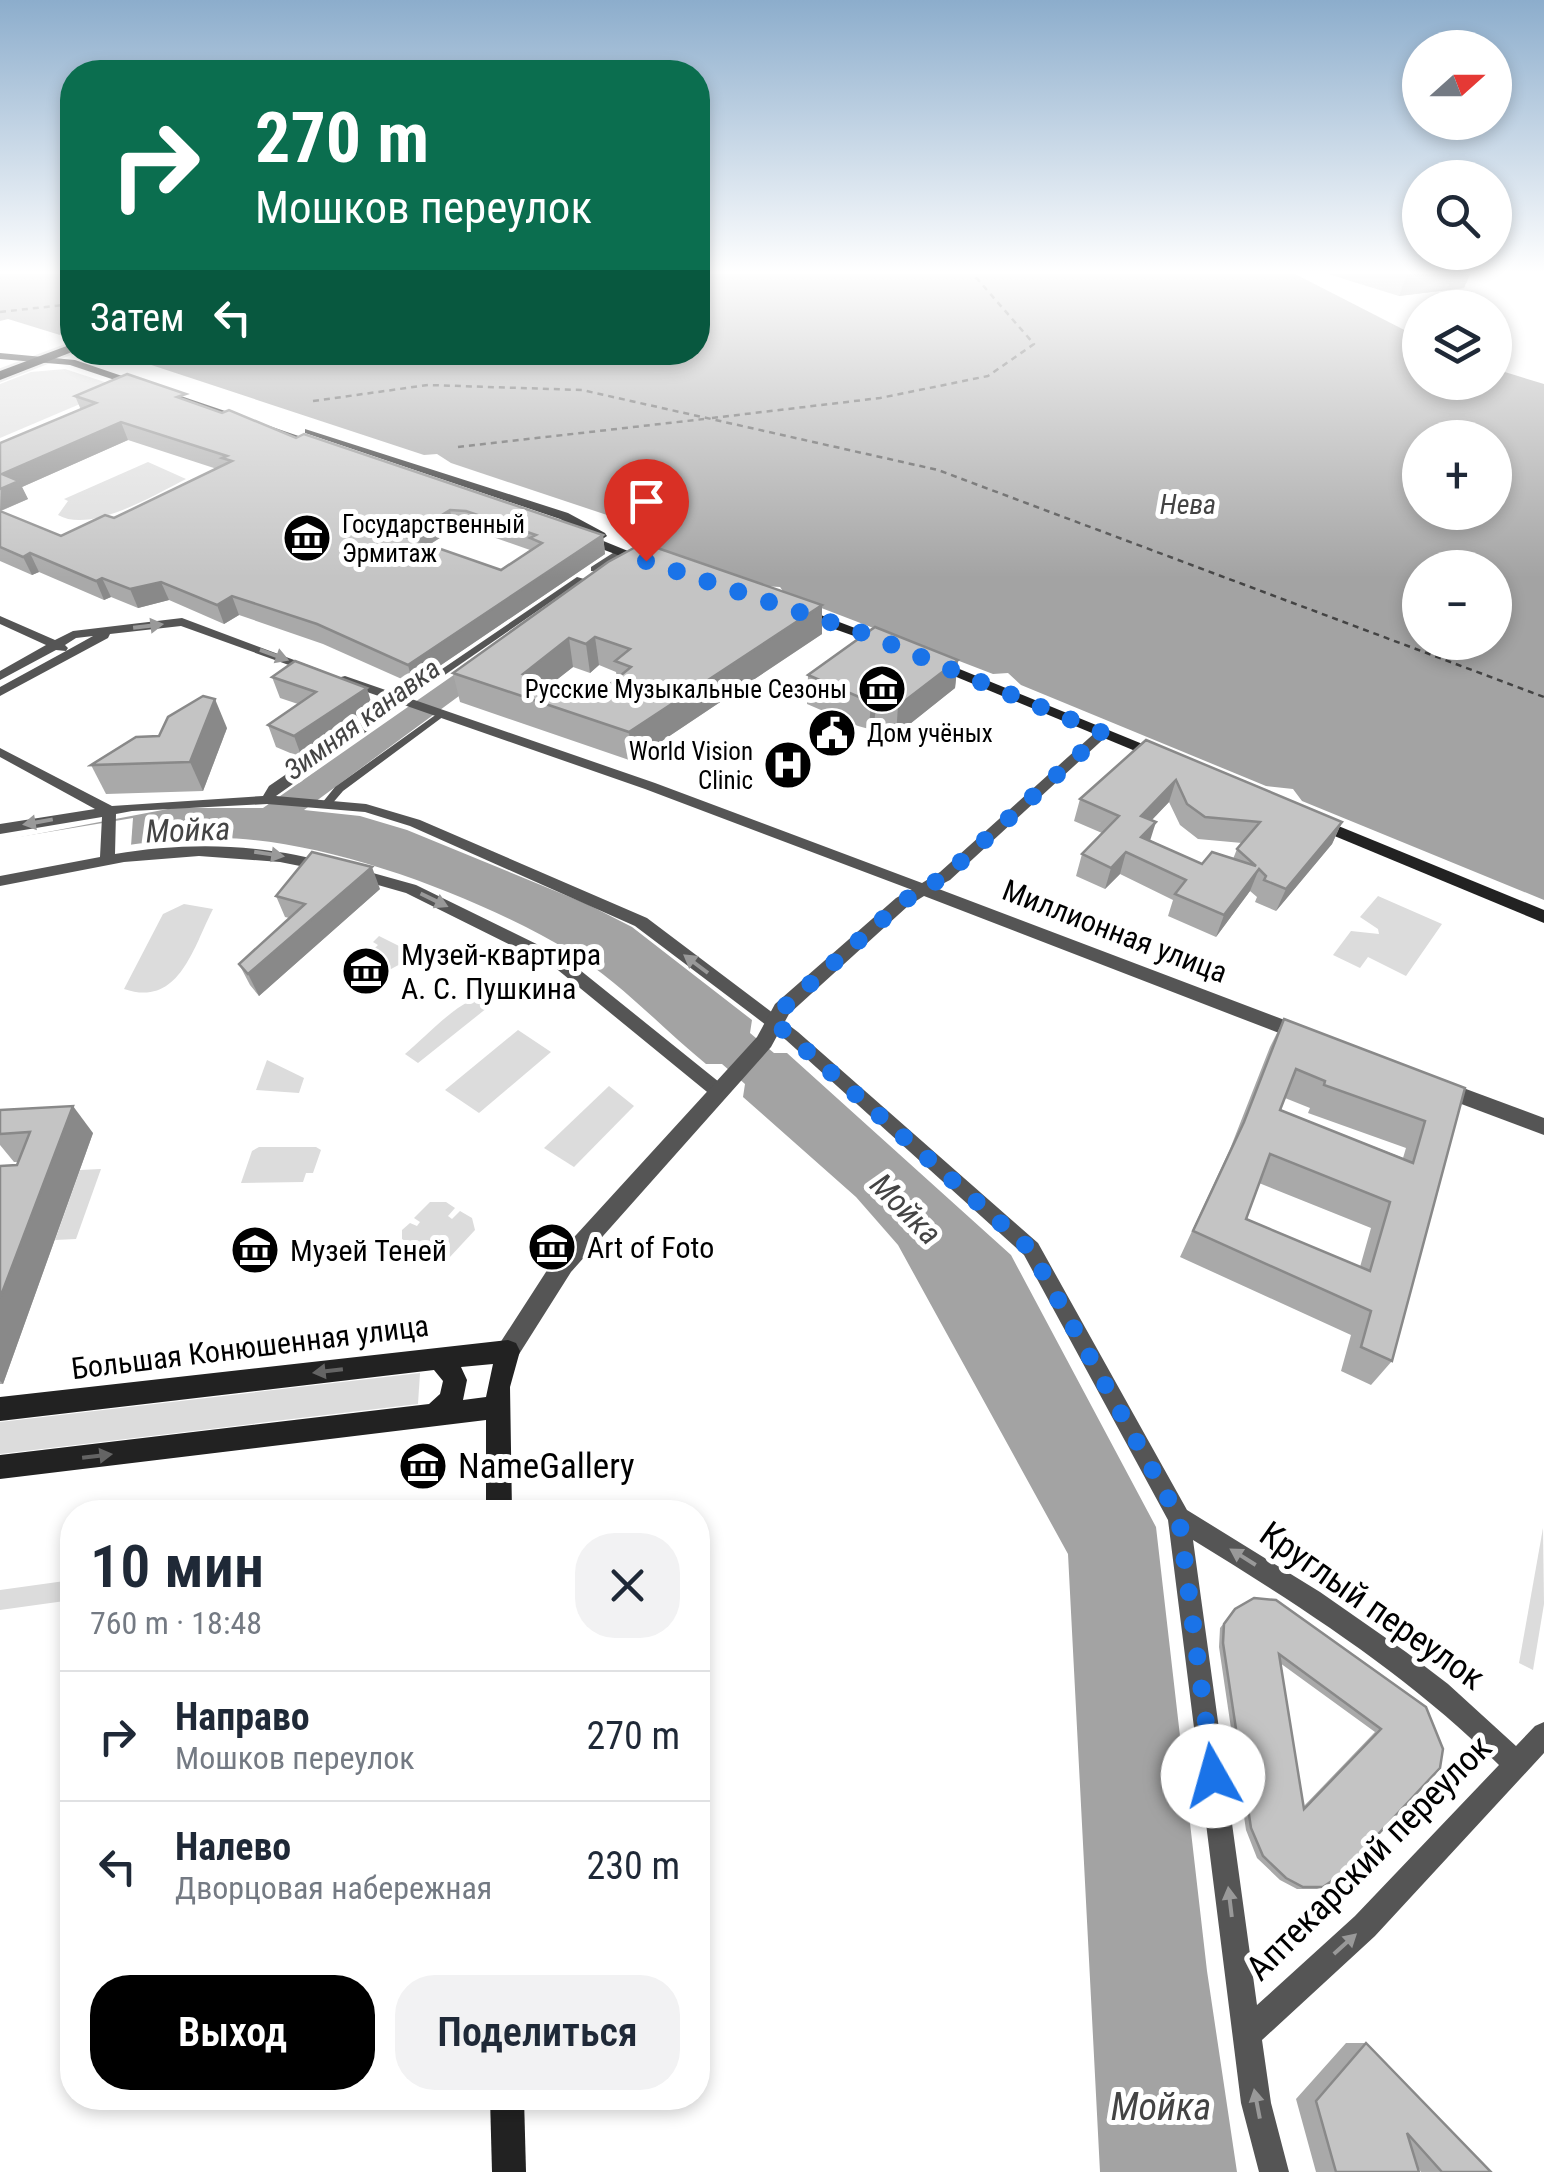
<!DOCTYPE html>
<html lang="ru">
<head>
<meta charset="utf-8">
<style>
	:root { --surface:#fff; --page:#f2f2f3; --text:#1f2937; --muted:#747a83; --line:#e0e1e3; --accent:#000 }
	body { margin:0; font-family:"Roboto Condensed",sans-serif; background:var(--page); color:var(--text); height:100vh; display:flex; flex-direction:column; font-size:38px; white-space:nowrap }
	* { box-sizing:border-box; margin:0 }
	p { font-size:32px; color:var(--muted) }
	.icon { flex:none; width:55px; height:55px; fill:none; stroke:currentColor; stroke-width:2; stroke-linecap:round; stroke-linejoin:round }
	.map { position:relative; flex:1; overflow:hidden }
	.sheet { position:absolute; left:60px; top:1500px; width:650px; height:610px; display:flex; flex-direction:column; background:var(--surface); border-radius:40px; box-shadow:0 5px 15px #0003 }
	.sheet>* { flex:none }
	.banner { position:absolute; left:60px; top:60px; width:650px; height:305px; border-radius:40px; box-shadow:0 5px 15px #0003; background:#0b6e4f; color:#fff; overflow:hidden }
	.needle { width:65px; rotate:69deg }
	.buttons { position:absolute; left:1402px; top:30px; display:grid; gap:20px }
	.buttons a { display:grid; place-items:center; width:110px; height:110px; border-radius:50%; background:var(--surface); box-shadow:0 5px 15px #0003; font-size:50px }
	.pin { position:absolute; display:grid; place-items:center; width:85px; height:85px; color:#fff; margin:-102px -42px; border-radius:50% 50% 50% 0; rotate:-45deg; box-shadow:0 0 10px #0007 }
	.pin .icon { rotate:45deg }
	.me { position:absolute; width:110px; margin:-55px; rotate:353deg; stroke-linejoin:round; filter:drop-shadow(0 0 8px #0008) }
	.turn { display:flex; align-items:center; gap:35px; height:210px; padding:0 30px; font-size:45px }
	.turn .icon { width:130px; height:130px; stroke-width:2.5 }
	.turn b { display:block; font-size:70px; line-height:85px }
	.then { display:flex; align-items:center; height:95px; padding:0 30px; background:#0003; gap:20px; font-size:38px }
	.round { display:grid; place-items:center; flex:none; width:105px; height:105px; border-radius:40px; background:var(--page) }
	.overview { display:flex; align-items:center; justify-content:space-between; height:170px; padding:0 30px }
	h1 { font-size:60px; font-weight:600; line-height:75px }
	.cta { display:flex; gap:20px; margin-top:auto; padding:20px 30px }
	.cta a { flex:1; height:115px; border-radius:40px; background:var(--accent); color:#fff; font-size:40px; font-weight:600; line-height:115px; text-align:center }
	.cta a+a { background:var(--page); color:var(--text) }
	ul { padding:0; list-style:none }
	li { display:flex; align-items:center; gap:30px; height:130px; padding:0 30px; border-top:2px solid var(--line) }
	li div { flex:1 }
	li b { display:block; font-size:38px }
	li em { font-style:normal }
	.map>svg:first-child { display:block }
	.green { fill:#dcdcdc }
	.water { fill:#a3a3a3; fill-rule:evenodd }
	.pier { fill:#fff }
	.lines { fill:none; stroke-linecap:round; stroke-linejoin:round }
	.ferry { stroke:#444; stroke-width:2.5; stroke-dasharray:6 5; stroke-linecap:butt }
	.primary-casing { stroke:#dbdbdb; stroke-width:5 }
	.pedestrian { fill:#555; fill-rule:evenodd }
	.minor { fill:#555; fill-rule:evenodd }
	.tertiary { fill:#555; fill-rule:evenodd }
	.secondary { fill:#222; fill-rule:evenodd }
	.primary { fill:#000; fill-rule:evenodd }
	.wall { fill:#a9a9a9; fill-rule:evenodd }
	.shaded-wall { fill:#898989 }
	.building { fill:#c4c4c4; stroke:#898989; stroke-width:2.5; fill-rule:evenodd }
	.oneway { fill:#999 }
	.oneway2 { fill:#646464 }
	.route { stroke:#1a73e8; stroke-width:18; stroke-dasharray:0 32.4 }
	.labels { text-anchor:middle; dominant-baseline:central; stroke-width:10; stroke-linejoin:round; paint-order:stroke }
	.far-poi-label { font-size:25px; fill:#000; stroke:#fff; text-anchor:start }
	.far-water-label { font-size:28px; font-style:italic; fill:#444; stroke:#fff }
	.street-label { font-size:30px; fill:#000; stroke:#fff }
	.poi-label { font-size:30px; fill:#000; stroke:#fff; text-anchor:start }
	.water-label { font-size:32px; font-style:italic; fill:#444; stroke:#fff }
	.near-poi-label { font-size:35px; fill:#000; stroke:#fff; text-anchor:start }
	.near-street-label { font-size:35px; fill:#000; stroke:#fff }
	.near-water-label { font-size:38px; font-style:italic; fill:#444; stroke:#fff }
</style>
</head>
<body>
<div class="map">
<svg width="1544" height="2172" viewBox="0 0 1544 2172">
	<rect width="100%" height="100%" fill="#fff"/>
	<g class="green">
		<path d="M65,369L120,387L0,438V384L31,372Z"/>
		<path d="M148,462L186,479C154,495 91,534 58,515L68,501L64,499Z"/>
		<path d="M1378,896L1442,924L1406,976L1368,957L1360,968L1333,955L1351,931L1379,934L1378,929L1360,917Z"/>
		<path d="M184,904L213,909C193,948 179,1008 124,989L163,914Z"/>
		<path d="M379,936L417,955L380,975L361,962L378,945L373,942Z"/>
		<path d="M507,992L418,1063L405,1054C433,1031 467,988 507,992Z"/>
		<path d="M518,1030L551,1052L479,1113L445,1090Z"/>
		<path d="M267,1060L304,1078L299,1093L256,1090Z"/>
		<path d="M609,1086L634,1106L574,1167L544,1148Z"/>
		<path d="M259,1147H316L321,1150L313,1173H306L303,1182L241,1183L252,1151Z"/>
		<path d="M101,1169L76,1239L55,1240L80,1170Z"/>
		<path d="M430,1202H446L455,1208L448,1216L452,1219L460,1211L472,1218L475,1230L449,1258L437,1261L402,1239V1230L410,1223L417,1226L420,1222L414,1218Z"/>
		<path d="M420,1373L418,1404L0,1454V1422Z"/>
		<path d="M1543,1528L1544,1604L1533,1670L1519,1663Z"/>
		<path d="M72,1580V1600L0,1610V1590Z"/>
	</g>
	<g class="water">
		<path d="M0,274H72V333L60,335L8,319L0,321Z"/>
		<path d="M698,274H1295L1420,338V382H1495V369L1544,384V900L1302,801L1293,789L1266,786L1021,685L1008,673L993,674L785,594L780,587L760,586L652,554L304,810L360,816L407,830L587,904L632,927L752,1020L750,1033L774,1053H787L1011,1255L1156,1527L1207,1971L1237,2172H1100L1068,1554L898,1245L856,1197L743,1097L745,1084L722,1064H706C662,1028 619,981 571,952C480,897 325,838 218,838C144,838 73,855 0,867V841L173,808H263L636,548L630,528L616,518L451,463L437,454L424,455L115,353L698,352ZM1420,438H1495V512H1420ZM1420,568H1495V642H1420Z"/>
	</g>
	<path class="pier" d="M133,818L131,846L0,868V840Z"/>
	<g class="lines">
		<g class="ferry">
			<path d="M0,312L72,304"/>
			<path d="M313,401L428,385L582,390L938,470L1544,697"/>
			<path d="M712,418L880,398L988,376L1034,344L973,274"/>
			<path d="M458,447L704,419"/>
		</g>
		<g class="primary-casing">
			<path id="primary" d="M72,344V352L0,380V371Z"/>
		</g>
		<g class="pedestrian">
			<path d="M616,551L623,553L597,571H591V567Z"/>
			<path d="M577,577L584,579L404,703H398V699Z"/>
			<path d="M441,711L446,714L444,716L343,791L331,805H323L322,803L335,787Z"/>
		</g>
		<g class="minor">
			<path d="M0,616L55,640L73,631L182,618L321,670L311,673L181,626L110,634L108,638L0,696V687L66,651L56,650L0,680V671L46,645L0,624ZM93,636L66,651L68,648L65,645L76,638Z"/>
			<path d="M345,676L655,783L922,883L940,872L1098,730H1108L1110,733L950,880L923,894L645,789L404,705L276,796L366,804L420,820L647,918L798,1032L1038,1243L1187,1510L1320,1592L1406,1652L1448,1684L1516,1746L1535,1726L1544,1722V1753L1375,1936L1262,2040L1271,2103L1289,2172H1259L1241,2103L1168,1520L1024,1255L786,1040L635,926L410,826L365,812L267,804L132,811L116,814L115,854C174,844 236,843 296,855C308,858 323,859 332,866L325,871L280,862L199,856L124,862L0,886V876L100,857L102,817L0,834V824L95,809L0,757V748L112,806L263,796L269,786L393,701L341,683V677ZM1193,1540C1302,1607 1408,1675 1499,1765L1355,1916L1257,2005Z"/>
			<path d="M355,868L416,885L565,958L724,1086L727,1091L724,1096H712L553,966L406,893L350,877L348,873Z"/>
		</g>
		<g class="tertiary">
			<path d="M923,883L1311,1030L1314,1035L1304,1042L1297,1040L924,896L908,906L789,1014L771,1047L571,1272L516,1359L508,1362L500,1359L496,1351L500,1343L555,1258L757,1037L775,1004L896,898Z"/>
			<path d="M1439,1079L1544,1118V1135L1432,1093L1429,1087L1432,1081Z"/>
		</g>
		<g class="secondary">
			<path d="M0,353L75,360L325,445L315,447L70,365L0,359Z"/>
			<path d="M305,429L568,513L605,533L607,536L601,540L655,562L644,565L578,540L576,537L582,533L593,537L560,519L305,433Z"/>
			<path d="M795,609H805L897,644L885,647L795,615Z"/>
			<path d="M935,659L1167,754L1170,757L1167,760H1157L930,666L928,663Z"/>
			<path d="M1314,816L1544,910V923L1308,825V817Z"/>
			<path d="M508,1340L516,1343L520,1351L510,1387L512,1512H486V1420L0,1479V1455L429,1404L440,1394L443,1381L434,1370L0,1421V1397ZM493,1364L486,1397L463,1400L467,1380L461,1367Z"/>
			<path d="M490,2098H524L526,2172H492Z"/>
		</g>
		<use href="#primary" class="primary"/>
	</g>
	<g class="wall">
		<path d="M1328,274H1470L1464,288L1399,296Z"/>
		<path d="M75,396L188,401L296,438L603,535L605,554L413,684L323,644L239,615L224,624L169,600L138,608L111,597L104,600L39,572L32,575L0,561V443L81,410ZM128,440L217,469L114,518L61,536L1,511L28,499L22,487ZM454,529H470L530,550L501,570L429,545Z"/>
		<path d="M608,562L822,634L632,761L460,702L453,673ZM599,665L616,672L617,678L592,699L551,684L573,667L590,673Z"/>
		<path d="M958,660L955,688L896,735L874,725L869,729L858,726L807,704L808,675Z"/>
		<path d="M272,677L373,709L302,758L276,747L268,725L298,704L280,698Z"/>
		<path d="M227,728L203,791L106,794L91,765L159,736Z"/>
		<path d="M1146,740L1342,822L1332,844L1276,911L1255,902L1257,897L1250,891L1216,937L1168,916L1173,900L1120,874L1105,889L1076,876L1082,854L1102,833L1074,821L1080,799ZM1169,802L1180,825L1198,839L1242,843L1237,849L1233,859L1202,864L1150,840L1151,820Z"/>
		<path d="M380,889L259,996L250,985L239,964L289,918L285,917L276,896Z"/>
		<path d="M1284,1019L1465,1088L1392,1361L1371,1385L1341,1371L1351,1335L1180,1257L1230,1149L1270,1047ZM1285,1098L1310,1108L1308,1113L1406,1148L1403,1158L1280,1110ZM1259,1183L1371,1228L1360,1267L1246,1219Z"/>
		<path d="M0,1110L93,1133L3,1384H0V1166L17,1165L18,1162H14L0,1145Z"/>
		<path d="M1235,1609L1426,1707L1323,1887L1317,1889H1297L1280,1880L1257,1858L1246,1830L1219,1647L1220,1628ZM1280,1663L1375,1732L1304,1806Z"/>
		<path d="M1346,2043H1366L1491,2172H1421L1419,2169V2172H1316L1296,2099Z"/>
	</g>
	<g class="shaded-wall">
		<path d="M1407,274H1470L1464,288L1399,296Z"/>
		<path d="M121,422L128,440L22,487L28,499L0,511L2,474Z"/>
		<path d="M450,510L454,529L411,556L406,537Z"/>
		<path d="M603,535L605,554L413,684L408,665Z"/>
		<path d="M30,553L39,572L32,575L23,557Z"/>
		<path d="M102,578L111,597L104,600L96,581Z"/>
		<path d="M161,582L169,600L138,608L130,589Z"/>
		<path d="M232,596L239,615L224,624L217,605Z"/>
		<path d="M822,605V634L632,761L629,732Z"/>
		<path d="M595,637L599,665L590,673L586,644Z"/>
		<path d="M569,638L573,667L531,700L523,674Z"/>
		<path d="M958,660L955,688L896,735L898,706Z"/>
		<path d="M367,688L373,709L302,758L294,736Z"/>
		<path d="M877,696L874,725L869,729L871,700Z"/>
		<path d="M215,699L227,728L203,791L190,762Z"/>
		<path d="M1176,780L1169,802L1135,838L1141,816Z"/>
		<path d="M1156,822L1149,844L1135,858L1141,837Z"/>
		<path d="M1342,822L1332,844L1276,911L1286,889Z"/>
		<path d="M1126,852L1120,874L1105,889L1111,868Z"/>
		<path d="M372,867L380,889L259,996L248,974Z"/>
		<path d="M1259,869L1250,891L1216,937L1224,915Z"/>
		<path d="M73,1106L93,1133L3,1384L0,1381V1298Z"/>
	</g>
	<g class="building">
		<path d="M127,374L186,394L177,397L222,413L229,410L296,438L304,434L603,535L408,665L317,624L232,596L217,605L161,582L130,589L102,578L96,581L30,553L23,557L0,547V511L61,536L105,515L114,518L232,461L222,458L227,456L121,422L2,474L19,481L0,489V443L96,403L75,396ZM450,510L466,511L536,535L530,538L542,543L501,570L406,537Z"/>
		<path d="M643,543L822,605L629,732L453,673L608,562ZM595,637L630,649L615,661L631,667L592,699L523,674L569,638L586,644Z"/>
		<path d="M875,627L958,660L898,706L877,696L871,700L859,697L808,675Z"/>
		<path d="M295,661L367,688L294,736L268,725L316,692L272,677Z"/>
		<path d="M203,696L215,699L190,762L91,765L136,737L159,736L168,717Z"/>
		<path d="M1146,740L1342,822L1286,889L1264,880L1266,876L1259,869L1224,915L1175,894L1186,880L1126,852L1111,868L1082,854L1119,816L1080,799ZM1176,780L1187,804L1205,817L1260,822L1237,849L1256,866L1212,852L1202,864L1141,837L1156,822L1141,816Z"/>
		<path d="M312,852L372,867L248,974L239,964L305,904L276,896Z"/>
		<path d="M1284,1019L1465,1088L1392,1361L1361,1347L1371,1311L1193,1231L1244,1122ZM1296,1069L1325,1081L1324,1085L1425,1121L1413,1163L1280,1110ZM1270,1154L1390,1202L1370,1271L1246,1219Z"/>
		<path d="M73,1106L0,1298V1166L17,1165L30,1132L0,1134V1110Z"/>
		<path d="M1254,1598L1276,1600L1426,1707L1443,1749L1440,1768L1339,1876L1323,1887H1303L1286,1878L1263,1856L1251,1828L1223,1643L1224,1624L1235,1609ZM1279,1654L1381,1729L1304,1809Z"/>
		<path d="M1366,2043L1491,2172H1442L1407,2133L1419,2172H1336L1316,2101Z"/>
	</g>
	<defs><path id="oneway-solid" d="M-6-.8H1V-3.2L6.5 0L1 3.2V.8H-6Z" transform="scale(2.5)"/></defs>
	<g class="oneway">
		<use href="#oneway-solid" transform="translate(148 626) rotate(-7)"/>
		<use href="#oneway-solid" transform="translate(274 655) rotate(20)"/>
		<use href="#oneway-solid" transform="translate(38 822) rotate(170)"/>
		<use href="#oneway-solid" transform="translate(269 854) rotate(9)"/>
		<use href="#oneway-solid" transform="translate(434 900) rotate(26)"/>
		<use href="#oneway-solid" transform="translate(696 964) rotate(-143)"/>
		<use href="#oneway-solid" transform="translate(1243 1557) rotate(-148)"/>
		<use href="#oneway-solid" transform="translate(1230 1902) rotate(-97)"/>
		<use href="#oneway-solid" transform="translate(1345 1944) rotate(-42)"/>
		<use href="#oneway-solid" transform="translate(1257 2104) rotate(-101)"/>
	</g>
	<g class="oneway2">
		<use href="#oneway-solid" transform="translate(328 1371) rotate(173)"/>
		<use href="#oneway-solid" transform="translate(97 1456) rotate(-7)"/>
	</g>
	<linearGradient id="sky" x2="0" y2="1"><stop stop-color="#8cadcc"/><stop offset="0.47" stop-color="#fff"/><stop offset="1" stop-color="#fff" stop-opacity="0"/></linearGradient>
	<rect width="1544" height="578" fill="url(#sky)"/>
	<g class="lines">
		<path class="route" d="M646,561L866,634L1103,733L945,876L902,902L782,1009L774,1022L1030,1249L1179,1518L1213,1776"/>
	</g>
	<defs>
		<g id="museum-disc" transform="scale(2.5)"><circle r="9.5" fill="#000" stroke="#fff"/><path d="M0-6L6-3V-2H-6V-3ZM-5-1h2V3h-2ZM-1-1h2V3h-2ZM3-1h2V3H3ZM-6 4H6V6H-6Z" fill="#fff"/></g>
		<g id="civic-disc" transform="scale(2.5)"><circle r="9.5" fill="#000" stroke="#fff"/><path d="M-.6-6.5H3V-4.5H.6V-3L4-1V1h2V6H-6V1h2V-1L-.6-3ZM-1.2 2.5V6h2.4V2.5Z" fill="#fff"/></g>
		<g id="hospital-disc" transform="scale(2.5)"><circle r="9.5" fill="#000" stroke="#fff"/><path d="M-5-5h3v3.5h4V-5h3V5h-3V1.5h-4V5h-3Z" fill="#fff"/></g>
	</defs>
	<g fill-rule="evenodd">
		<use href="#museum-disc" x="307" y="538"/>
		<use href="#museum-disc" x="882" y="689"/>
		<use href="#civic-disc" x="832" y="733"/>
		<use href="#hospital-disc" x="788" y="765"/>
		<use href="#museum-disc" x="366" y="971"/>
		<use href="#museum-disc" x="552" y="1247"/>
		<use href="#museum-disc" x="255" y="1250"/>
		<use href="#museum-disc" x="423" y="1466"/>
	</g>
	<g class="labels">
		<g class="far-poi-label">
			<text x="342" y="524">Государственный<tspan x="342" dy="29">Эрмитаж</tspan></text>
			<text x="847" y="689" text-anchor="end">Русские Музыкальные Сезоны</text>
			<text x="867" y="733">Дом учёных</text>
			<text x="753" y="751" text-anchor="end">World Vision<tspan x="753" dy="29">Clinic</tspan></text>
		</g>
		<g class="far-water-label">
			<text x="1188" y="504">Нева</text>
			<text transform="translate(362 719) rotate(-36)">Зимняя канавка</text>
		</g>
		<g class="street-label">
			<text transform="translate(1115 931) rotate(21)">Миллионная улица</text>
			<text transform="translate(250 1347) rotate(-7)">Большая Конюшенная улица</text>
		</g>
		<g class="poi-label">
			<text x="401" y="954">Музей-квартира<tspan x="401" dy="34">А. С. Пушкина</tspan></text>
			<text x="587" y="1247">Art of Foto</text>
			<text x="290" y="1250">Музей Теней</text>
		</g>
		<g class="water-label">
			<text transform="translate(188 830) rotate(-2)">Мойка</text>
			<text transform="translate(906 1209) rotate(45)">Мойка</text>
		</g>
		<g class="near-poi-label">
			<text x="458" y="1466">NameGallery</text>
		</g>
		<g class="near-street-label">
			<text transform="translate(1372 1606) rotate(35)">Круглый переулок</text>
			<text transform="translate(1369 1858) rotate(-45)">Аптекарский переулок</text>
		</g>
		<g class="near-water-label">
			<text x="1161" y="2107">Мойка</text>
		</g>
	</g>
</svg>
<div class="buttons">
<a><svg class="needle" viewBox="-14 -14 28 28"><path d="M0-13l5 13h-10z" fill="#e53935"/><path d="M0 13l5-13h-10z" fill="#747a83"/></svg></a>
<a><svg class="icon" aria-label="search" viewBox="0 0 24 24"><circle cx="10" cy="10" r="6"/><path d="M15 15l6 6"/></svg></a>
<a><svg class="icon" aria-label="layers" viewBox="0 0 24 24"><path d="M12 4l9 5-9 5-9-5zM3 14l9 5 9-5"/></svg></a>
<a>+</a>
<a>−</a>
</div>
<div class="pin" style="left:646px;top:561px;background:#d93025"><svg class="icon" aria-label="arrive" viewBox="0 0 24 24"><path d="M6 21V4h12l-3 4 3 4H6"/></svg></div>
<svg class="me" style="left:1213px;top:1776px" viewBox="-20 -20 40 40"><circle r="19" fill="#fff"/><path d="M0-13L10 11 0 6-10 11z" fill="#1a73e8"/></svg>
<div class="banner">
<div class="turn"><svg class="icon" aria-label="right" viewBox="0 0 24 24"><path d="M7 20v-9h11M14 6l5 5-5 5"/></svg><div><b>270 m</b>Мошков переулок</div></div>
<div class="then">Затем<svg class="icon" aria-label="left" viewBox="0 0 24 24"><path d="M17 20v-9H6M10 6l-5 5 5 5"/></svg></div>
</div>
<section class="sheet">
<div class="overview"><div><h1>10 мин</h1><p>760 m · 18:48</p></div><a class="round"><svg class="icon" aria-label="close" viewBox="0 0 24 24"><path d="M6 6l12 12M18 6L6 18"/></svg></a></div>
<ul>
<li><svg class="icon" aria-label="right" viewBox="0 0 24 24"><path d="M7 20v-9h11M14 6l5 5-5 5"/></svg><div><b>Направо</b><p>Мошков переулок</p></div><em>270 m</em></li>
<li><svg class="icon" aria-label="left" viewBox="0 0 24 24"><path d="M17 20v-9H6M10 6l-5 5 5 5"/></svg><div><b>Налево</b><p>Дворцовая набережная</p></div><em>230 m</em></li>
</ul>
<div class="cta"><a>Выход</a><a>Поделиться</a></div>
</section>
</div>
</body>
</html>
